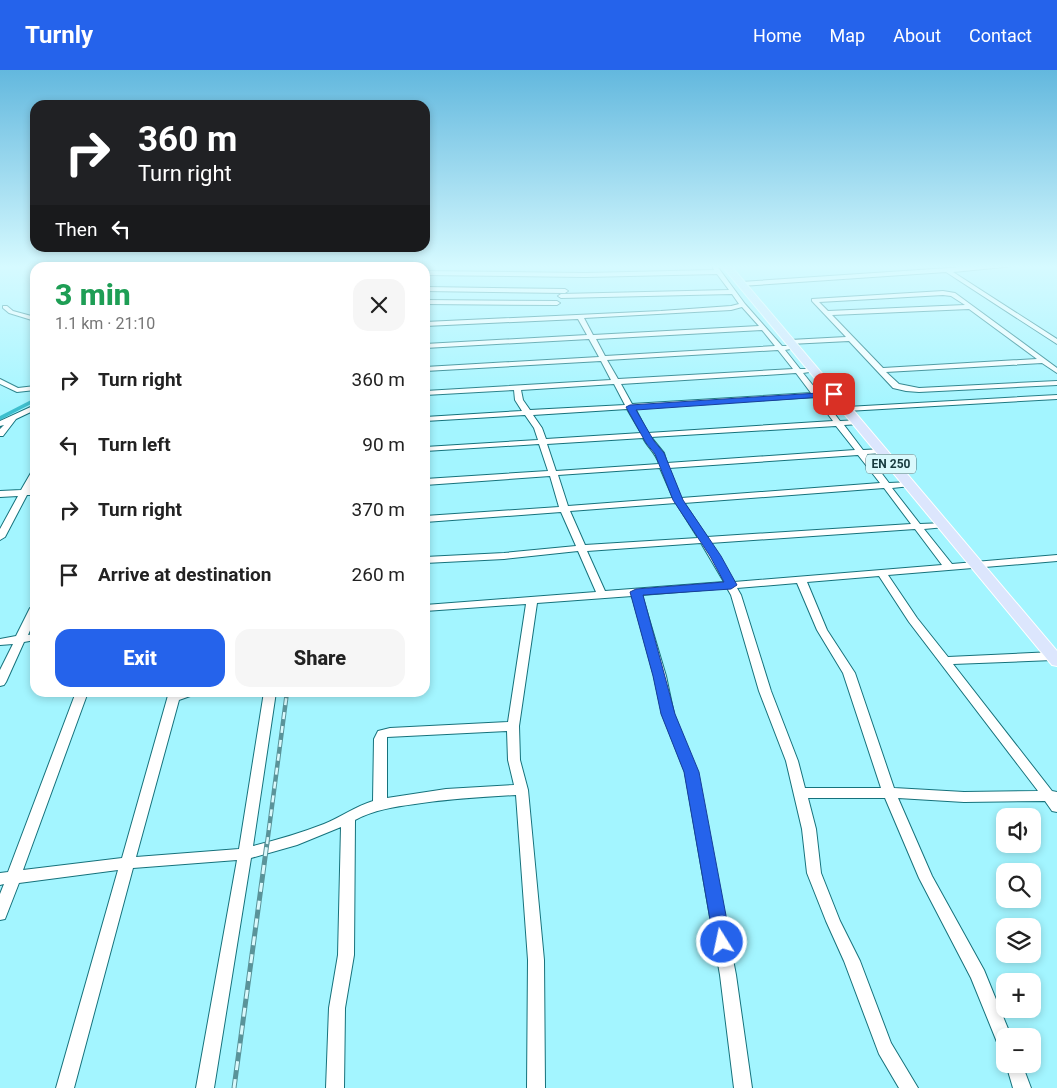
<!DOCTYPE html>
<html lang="en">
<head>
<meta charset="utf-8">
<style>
	:root { --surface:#fff; --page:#f6f6f6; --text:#222; --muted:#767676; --accent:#2563eb }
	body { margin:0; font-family:Roboto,sans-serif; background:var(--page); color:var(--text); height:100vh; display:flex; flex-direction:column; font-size:19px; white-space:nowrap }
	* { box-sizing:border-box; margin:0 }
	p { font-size:16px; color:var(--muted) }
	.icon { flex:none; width:28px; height:28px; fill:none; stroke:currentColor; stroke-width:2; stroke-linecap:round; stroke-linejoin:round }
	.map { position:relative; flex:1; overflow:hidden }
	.side { position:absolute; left:30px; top:192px; width:400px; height:435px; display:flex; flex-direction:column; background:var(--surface); border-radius:15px; box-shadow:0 2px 8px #0003 }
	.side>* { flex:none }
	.hud { position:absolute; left:30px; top:30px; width:400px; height:152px; border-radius:15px; box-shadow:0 2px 8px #0003; background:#202124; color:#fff; overflow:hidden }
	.controls { position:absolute; left:996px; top:738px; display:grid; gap:10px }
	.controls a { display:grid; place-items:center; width:45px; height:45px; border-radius:10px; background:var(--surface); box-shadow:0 2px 8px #0003; font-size:25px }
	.pin { position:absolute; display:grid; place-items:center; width:42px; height:42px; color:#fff; margin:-21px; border-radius:10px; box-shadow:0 2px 8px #0006 }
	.me { position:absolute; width:55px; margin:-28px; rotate:350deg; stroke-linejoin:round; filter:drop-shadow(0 0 4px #0008) }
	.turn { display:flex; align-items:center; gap:18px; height:105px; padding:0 25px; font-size:22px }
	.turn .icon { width:65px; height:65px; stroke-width:2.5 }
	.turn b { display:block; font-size:35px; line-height:42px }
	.then { display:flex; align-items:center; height:48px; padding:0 25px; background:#0003; gap:10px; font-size:19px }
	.round { display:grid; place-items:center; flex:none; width:52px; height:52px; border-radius:15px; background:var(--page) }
	.summary { display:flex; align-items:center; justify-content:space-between; height:85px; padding:0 25px }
	h1 { font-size:30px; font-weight:800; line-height:38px; color:#1e9e55 }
	.button { display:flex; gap:10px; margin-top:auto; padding:10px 25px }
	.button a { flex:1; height:58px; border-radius:15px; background:var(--accent); color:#fff; font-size:20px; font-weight:800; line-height:58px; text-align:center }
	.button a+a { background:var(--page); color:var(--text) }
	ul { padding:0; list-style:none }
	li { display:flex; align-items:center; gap:15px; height:65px; padding:0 25px }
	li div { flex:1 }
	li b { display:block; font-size:19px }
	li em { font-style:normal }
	header { display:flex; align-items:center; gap:30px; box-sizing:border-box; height:70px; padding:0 25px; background:var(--accent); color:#fff }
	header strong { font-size:24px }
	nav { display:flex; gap:28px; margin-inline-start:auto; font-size:18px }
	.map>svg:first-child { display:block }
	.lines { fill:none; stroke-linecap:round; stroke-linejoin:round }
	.canal { fill:#3cbfce; fill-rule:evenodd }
	.minor-casing { stroke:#16727c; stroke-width:2 }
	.major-casing { stroke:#fff; stroke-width:2 }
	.minor { fill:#fff; fill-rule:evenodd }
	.major { fill:#dce6fd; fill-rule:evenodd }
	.rail-far2-casing { stroke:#5a9399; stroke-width:2.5 }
	.rail-far1-casing { stroke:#5a9399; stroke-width:4.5 }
	.rail-casing { stroke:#5a9399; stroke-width:5 }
	.rail-far2 { stroke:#daf9fc; stroke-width:1; stroke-dasharray:4; stroke-linecap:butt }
	.rail-far1 { stroke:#daf9fc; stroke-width:2.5; stroke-dasharray:7; stroke-linecap:butt }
	.rail { stroke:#daf9fc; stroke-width:3; stroke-dasharray:9; stroke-linecap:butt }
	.route { fill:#2563eb; stroke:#184099 }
	.labels { text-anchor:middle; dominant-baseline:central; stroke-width:5; stroke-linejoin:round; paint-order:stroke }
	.shield { fill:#daf9fc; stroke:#527377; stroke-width:1 }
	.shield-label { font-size:12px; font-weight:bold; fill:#183a3e }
</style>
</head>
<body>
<header>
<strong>Turnly</strong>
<nav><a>Home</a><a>Map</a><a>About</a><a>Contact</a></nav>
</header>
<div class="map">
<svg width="1057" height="1018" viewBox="0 0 1057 1018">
	<rect width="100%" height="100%" fill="#a3f5ff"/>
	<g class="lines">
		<g class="canal">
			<path d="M234,196H238L233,198Z"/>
			<path d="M35,328V332L0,350V346Z"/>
		</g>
		<g class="minor-casing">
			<g id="minor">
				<path d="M200,196H213L214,198H201Z"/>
				<path d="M245,196H251L244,198Z"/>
				<path d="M290,196H296L289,198Z"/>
				<rect x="335" y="196" width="6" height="2"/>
				<path d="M712,196H717L745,234L782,276H796V278L785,280L800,299H816V301L803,303L819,323L837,322V326L822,327L840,351L860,350V354L844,355L863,380L883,379V383L867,384L889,413L911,412L912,414L911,416L892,418L920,454L945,453L947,455L945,457L924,459L952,494L1057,485V491L888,505L917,548L948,587L1053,582L1057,584V589L1053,590L953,594L1052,721L1057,722V742L1052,741L1045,731L964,732L898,728L932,806L984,900L1011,966H1005V979L999,977L971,908L919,808L885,728H808L816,759L821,803L840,851L860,891L891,973L918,1018H899L879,984L844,891L826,851L807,803L802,759L786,691L759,621L731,525L727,518L642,525L666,606L674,644L697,702L736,905L752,1018H734L720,905L685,702L662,644L654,606L632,526L537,533L519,656L520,690L528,720L544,890L545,1018H527L528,890L516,725C482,727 448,729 415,734C393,737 374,740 355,750L354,885L345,938L344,1018H326L329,938L338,885L341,757L297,775L251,788L214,1018H196L237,790L133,798L74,1018H56L118,800L19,813L5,849L0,850V824L4,814L0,815V803L8,802L76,622H88L23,800L122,788L169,622H194L193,625L179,630L136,787L239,779L264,622H276L253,776C277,770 301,763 324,754C341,747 356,736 373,731L374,669L378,661L390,658L508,652L526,534L425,541V535L596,522L578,481L504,489L425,493V487L504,483L576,476L561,442L425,452V446L559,437L550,406L425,415V409L548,401L539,374L425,381V377L538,370L534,358L525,345L425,351V347L522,341L515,330L514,320L425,325V321L611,310L601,291L425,301V297L599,287L589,269L425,278V274L587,265L578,249L425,256V252L661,241L731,236L739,234L732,224L561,228L558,226L561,224L729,220L717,204L585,207L425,205V201L585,203L714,200ZM742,237L759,256L593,265L584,248L731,240ZM762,260L775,276L605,286L596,269ZM778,280L793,299L618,309L607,290ZM796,303L811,323L632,334L621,314ZM614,314L625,335L530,340L523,330L521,320ZM815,327L833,351L648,363L635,338ZM627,339L641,363L546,369L542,358L533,345ZM836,356L855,380L667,393L664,383L651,367ZM643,368C648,378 656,383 659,394L556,401L547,374ZM858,385L880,413L681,428L669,398ZM660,398L673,428L568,436L558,405ZM884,418L911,454L707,467L684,433ZM676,433L698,468L585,475L570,441ZM915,459L942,495L734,512L710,473ZM701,473L724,512L605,521L587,481ZM879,506L909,552L1038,721L964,722L894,718L855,603L827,560L807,512ZM797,513L817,560L843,603L881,718H805L798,691L771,621L741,525L737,518ZM507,661L508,690L514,715L446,719L387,728V667Z"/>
				<path d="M979,196H1014L953,202L1057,269V274L946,202L741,216L738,214L741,212Z"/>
				<path d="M425,217L565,219L568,221L565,223L425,221Z"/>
				<path d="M943,221L955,223L1057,298V303L1042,293L886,302L899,314L919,318L1057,311V315L919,322L906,321L893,318L849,271L790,274L787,272L790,270L846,267L812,231V229ZM943,225L951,226L965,235L828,241L819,232ZM969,239L1037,289L883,298L832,245Z"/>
				<path d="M425,230L557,231L560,233L557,235L425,234Z"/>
				<path d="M3,236H7L13,241L35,247V251L9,243L3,238Z"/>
				<path d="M0,309L18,318L35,316V320L17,322L0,314Z"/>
				<path d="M1057,325V329L847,341L843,339L847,337Z"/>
				<path d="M35,335V340L16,349L3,366H0V359L4,355L0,356V351Z"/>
				<path d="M35,400V411L30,420L35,419V425H27L5,467L0,470V459L18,426L0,427V421L21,420L32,401Z"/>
				<path d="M35,535V549L28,565L35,564V570L24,572L6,612L4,615L0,616V600L13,574L0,575V569L16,566L30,538Z"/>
				<path d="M1006,994H1022L1031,1018H1013Z"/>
			</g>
		</g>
		<g class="major-casing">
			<path id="major" d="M722,196H731L1057,581V596L1052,595Z"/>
		</g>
		<use href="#minor" class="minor"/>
		<use href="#major" class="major"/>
		<g class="rail-far2-casing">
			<path id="rail-far2" d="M346,196V198"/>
		</g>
		<g class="rail-far1-casing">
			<path id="rail-far1" d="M267,774L287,622"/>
		</g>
		<g class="rail-casing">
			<path id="rail" d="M234,1018L267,773"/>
		</g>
		<use href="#rail-far2" class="rail-far2"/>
		<use href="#rail-far1" class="rail-far1"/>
		<use href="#rail" class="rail"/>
	</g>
	<linearGradient id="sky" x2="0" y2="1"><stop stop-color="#63b8de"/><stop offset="0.58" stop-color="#d6faff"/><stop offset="1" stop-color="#d6faff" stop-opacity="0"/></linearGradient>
	<rect width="1057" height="339" fill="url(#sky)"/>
	<path class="route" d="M834,322L839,324L837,326L636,340L654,371L664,383L683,430L721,486L737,515L731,519L643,525L675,644L699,702L731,872L728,877L722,879L716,877L714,872L684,702L661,644L653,606L630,522L636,519L724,512L710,486L673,430L655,384L646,373L626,337L630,335Z"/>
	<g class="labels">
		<rect class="shield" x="866" y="384.5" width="50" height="19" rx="4"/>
		<g class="shield-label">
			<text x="891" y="394">EN 250</text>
		</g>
	</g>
</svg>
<div class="controls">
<a><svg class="icon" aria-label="sound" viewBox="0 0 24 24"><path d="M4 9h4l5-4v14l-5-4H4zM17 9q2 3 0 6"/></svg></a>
<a><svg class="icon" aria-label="search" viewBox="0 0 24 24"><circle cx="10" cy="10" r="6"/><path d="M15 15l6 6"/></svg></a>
<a><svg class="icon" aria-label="layers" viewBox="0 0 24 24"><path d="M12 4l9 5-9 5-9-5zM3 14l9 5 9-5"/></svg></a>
<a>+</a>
<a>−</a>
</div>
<div class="pin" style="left:834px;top:324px;background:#d93025"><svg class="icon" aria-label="arrive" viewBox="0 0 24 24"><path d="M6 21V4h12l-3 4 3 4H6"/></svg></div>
<svg class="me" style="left:722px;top:872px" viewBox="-20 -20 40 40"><circle r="17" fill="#2563eb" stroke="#fff" stroke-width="3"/><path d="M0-11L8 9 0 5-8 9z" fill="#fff"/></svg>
<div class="hud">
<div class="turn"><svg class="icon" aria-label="right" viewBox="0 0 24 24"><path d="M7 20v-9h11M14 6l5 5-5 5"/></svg><div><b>360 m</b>Turn right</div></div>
<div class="then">Then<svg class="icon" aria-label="left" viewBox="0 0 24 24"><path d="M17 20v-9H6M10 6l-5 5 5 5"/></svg></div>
</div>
<section class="side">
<div class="summary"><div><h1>3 min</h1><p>1.1 km · 21:10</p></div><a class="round"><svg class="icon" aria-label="close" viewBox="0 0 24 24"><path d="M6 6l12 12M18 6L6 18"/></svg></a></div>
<ul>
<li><svg class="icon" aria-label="right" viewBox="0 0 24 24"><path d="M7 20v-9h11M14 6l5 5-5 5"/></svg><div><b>Turn right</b></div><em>360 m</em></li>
<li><svg class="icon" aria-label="left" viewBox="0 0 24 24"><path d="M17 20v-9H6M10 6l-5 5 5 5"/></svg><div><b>Turn left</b></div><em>90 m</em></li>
<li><svg class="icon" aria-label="right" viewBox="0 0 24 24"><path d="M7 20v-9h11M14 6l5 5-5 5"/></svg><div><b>Turn right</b></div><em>370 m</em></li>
<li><svg class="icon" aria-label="arrive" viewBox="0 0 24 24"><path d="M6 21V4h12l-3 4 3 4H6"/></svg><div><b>Arrive at destination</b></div><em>260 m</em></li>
</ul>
<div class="button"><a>Exit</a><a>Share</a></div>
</section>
</div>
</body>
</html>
